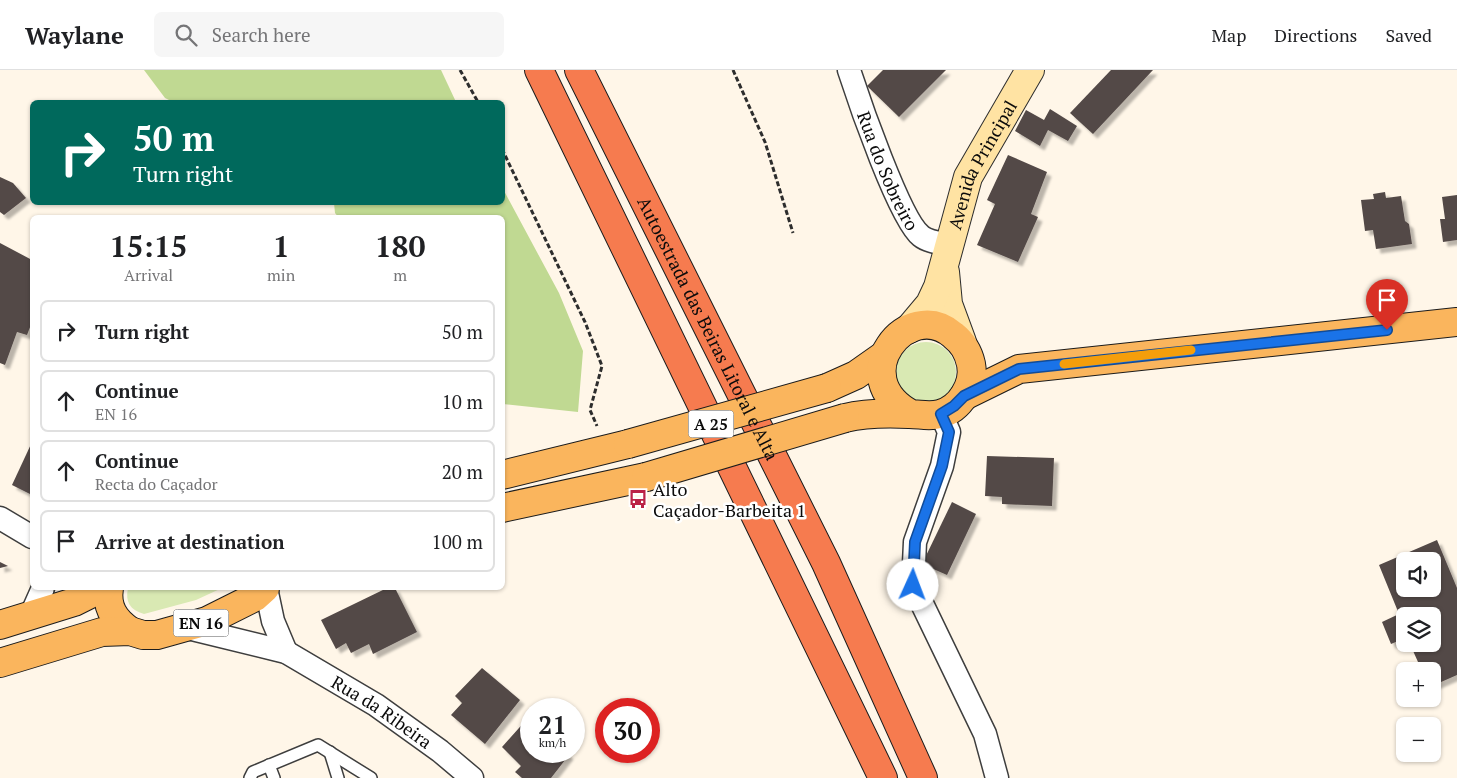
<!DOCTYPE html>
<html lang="en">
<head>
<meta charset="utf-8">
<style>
	:root { --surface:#fff; --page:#f6f6f6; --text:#202124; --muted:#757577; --line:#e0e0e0 }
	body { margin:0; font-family:"PT Serif",serif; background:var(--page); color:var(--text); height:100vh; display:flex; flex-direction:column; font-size:19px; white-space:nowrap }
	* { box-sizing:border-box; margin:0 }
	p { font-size:16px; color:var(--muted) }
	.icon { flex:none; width:28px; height:28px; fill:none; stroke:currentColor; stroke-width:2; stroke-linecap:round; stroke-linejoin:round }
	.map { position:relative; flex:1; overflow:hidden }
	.side { position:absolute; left:30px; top:145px; width:475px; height:375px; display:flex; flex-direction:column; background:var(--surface); border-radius:8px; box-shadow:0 1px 4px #0004 }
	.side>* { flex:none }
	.hud { position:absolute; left:30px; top:30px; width:475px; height:105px; border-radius:8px; box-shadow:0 1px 4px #0004; background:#00695c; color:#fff; overflow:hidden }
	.fabs { position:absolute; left:1396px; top:482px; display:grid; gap:10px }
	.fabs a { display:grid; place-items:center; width:45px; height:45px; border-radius:8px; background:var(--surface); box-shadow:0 1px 4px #0004; font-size:25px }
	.speed { position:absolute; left:520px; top:628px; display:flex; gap:10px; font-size:25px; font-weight:700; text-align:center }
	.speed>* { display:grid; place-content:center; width:65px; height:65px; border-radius:50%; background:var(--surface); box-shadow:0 1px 4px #0004; line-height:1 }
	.speed small { font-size:12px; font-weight:400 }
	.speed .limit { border:8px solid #d22; background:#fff; color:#111 }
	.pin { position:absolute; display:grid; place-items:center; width:42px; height:42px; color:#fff; margin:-51px -21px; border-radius:50% 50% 50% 0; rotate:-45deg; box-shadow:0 0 5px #0007 }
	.pin .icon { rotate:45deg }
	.me { position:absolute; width:55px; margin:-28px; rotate:2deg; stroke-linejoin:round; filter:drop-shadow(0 0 4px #0008) }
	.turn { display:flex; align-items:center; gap:18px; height:105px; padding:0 20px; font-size:22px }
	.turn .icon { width:65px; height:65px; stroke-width:2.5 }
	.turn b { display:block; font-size:35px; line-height:42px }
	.eta { display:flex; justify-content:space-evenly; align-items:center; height:85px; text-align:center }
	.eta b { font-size:30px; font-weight:800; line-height:35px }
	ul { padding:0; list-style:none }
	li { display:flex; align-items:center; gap:15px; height:62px; margin:0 10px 8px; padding:0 10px; border:2px solid var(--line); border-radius:8px }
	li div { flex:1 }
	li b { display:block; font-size:19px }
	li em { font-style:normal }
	header { display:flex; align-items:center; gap:30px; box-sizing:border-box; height:70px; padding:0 25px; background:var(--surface); border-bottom:1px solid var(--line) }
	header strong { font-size:24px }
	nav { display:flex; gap:28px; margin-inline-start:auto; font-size:18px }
	.search { width:350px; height:45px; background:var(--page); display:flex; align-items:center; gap:12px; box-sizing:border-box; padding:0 18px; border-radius:8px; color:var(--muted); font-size:19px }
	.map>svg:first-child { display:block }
	.green { fill:#d9e9b3 }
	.forest { fill:#c0d992 }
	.building { fill:#534947; fill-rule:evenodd; filter:url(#shadow) }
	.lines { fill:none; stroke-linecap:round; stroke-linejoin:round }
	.service-casing { stroke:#3e3e3e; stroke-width:14 }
	.minor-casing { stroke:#3e3e3e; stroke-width:25 }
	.secondary-casing { stroke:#2d2d2d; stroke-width:30 }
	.primary-casing { stroke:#1c1c1c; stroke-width:30 }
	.motorway-casing { stroke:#1c1c1c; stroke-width:30 }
	.path { stroke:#2d2d2d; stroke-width:3; stroke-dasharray:5 2.5; stroke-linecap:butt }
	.service { stroke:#fff; stroke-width:11 }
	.minor { stroke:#fff; stroke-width:22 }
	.secondary { stroke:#ffe3a3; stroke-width:28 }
	.primary { stroke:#fab55d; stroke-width:28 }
	.motorway { stroke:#f67b4f; stroke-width:28 }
	.primary-bridge-casing { stroke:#1c1c1c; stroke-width:30; stroke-linecap:butt }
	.primary-bridge { stroke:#fab55d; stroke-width:28 }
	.route-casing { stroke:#114b97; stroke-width:12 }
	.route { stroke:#1a73e8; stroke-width:9 }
	.slow { stroke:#f59e0b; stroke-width:9 }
	.labels { text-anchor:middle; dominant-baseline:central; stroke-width:5; stroke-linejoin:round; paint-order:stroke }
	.shield { fill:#fff; stroke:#545454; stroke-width:1 }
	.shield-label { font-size:16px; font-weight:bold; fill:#0b0b0b }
	.street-label { font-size:18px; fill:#0b0b0b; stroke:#fff }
	.poi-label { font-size:18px; fill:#0b0b0b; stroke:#fff; text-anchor:start }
</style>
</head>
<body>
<header>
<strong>Waylane</strong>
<div class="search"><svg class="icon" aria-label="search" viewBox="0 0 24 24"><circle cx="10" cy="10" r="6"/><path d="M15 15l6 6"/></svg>Search here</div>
<nav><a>Map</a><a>Directions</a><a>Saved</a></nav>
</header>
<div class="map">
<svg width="1457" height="708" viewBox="0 0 1457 708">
	<defs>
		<filter id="shadow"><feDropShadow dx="4.5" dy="4.5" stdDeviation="1" flood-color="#0004"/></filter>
	</defs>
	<rect width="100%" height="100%" fill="#fff6e8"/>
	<g class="green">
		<circle cx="926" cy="302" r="30"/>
		<path d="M128,518H222L196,530L144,544C130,540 125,532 128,518Z"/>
	</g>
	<g class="forest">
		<path d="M144,0H441L456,32H173L165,28Z"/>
		<path d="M503,119L559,223L583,281L578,342L503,334L502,148H339L335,143L334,133L502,132Z"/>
	</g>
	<g class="building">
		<path d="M883,0H946L899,47L867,16Z"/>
		<path d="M1111,0H1153L1093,64L1070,43Z"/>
		<path d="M1050,39L1077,56L1068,71L1048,60L1040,76L1015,61L1026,40L1044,50Z"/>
		<path d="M1008,85L1047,102L1031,144L1038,147L1018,192L977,175L995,134L987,130Z"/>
		<path d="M0,107L13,113L26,128L4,145L0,142Z"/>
		<path d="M1385,122L1386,128L1401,126L1405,151L1409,154L1412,174L1376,179L1373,160L1365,161L1361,130L1374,129L1373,124Z"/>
		<path d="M1457,125V170L1443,172L1440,149H1445L1442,127Z"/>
		<path d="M0,173L32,190V252L27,265L17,262L5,295L0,293Z"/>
		<path d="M32,372V425L12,415Z"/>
		<path d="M987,386L1054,388L1052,436L1002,434V427L985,426Z"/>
		<path d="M952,432L976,444L947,505L922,494Z"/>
		<path d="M1437,470L1457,518V605L1432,616V601H1422L1410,574H1432V546H1405V568L1391,574L1382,552L1399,544L1379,495ZM1405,491H1432V519H1405Z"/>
		<path d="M0,492L8,496L0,498Z"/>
		<path d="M387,518H395L417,562L373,584L369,574L351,583L346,573L336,579L321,550Z"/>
		<path d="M482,598L520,630L485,674L451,645L462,633L455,626Z"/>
		<path d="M527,649L531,653V681H564L569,685L551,708H522L515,702L521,696L502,677Z"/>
	</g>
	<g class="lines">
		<g class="service-casing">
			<g id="service">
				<path d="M330,682L338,708"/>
				<path d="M269,695L274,708"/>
				<path d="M250,708L253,702L318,675L371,708"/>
			</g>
		</g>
		<g class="minor-casing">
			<g id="minor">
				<path id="s1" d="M849,0C859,31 900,150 921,166C928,172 942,173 951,175"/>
				<path d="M941,344L949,362L942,396L915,472L913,515L985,664L997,708"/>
				<path d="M0,448L32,467"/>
				<path d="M266,518L273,551L286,582"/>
				<path d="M31,545L43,518"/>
				<path id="s2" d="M184,557L286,582L376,635L440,681L472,708"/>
			</g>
		</g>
		<g class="secondary-casing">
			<g id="secondary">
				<path d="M945,202L948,234L962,272"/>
				<path id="s3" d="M909,259L930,234L938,217L968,107L1030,0"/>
			</g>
		</g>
		<g class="primary-casing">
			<g id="primary">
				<path d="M827,318L856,305L883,286"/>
				<path d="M964,326L1019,299L1457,252"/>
				<path d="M845,348C865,343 888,343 909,344C920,344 929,347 940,344C960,339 975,315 971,294C968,281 963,273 953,265C908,226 843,307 911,344"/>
				<path d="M502,405L628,374"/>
				<path d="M502,438L646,407"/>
				<path d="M109,518C106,537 114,550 130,561"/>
				<path d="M0,555L74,532L102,518"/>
				<path d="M0,593L102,562L130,561L143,565H157L207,551L255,527L265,518"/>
			</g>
		</g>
		<g class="motorway-casing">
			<g id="motorway">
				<path d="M539,0L883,708"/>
				<path id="s4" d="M579,0L826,493L923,708"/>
			</g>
		</g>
		<g class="path">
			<path d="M460,0L478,32"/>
			<path d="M733,0L765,72L793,163"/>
			<path d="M502,79L585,252L602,296L590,340L597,356"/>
		</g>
		<use href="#service" class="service"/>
		<use href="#minor" class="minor"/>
		<use href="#secondary" class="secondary"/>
		<use href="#primary" class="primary"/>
		<use href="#motorway" class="motorway"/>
		<g class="primary-bridge-casing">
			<g id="primary-bridge">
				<path d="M628,374L827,318"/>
				<path d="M646,407L845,348"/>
			</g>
		</g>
		<use href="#primary-bridge" class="primary-bridge"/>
	</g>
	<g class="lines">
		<g class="route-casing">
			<path id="route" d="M913,515L915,472L942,396L949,362L941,344L954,336L964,326L1019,299L1387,260"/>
		</g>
		<use href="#route" class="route"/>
		<path class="slow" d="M1064,294L1191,280"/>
	</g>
	<defs>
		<g id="bus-bare" transform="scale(1.5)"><path d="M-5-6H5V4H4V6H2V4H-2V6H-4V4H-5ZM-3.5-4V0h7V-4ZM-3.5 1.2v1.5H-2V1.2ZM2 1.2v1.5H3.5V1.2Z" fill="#bb2247" stroke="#fff" stroke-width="2.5" paint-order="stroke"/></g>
	</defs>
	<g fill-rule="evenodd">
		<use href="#bus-bare" x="638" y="429"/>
	</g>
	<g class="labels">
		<g class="shield">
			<rect x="688.5" y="340.5" width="45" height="27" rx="4"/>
			<rect x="173.5" y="539.5" width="55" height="27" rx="4"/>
		</g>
		<g class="shield-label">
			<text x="711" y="354">A 25</text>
			<text x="201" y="553">EN 16</text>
		</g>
		<g class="street-label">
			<text stroke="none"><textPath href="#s3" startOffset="182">Avenida Principal</textPath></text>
			<text stroke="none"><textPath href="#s1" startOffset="108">Rua do Sobreiro</textPath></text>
			<text stroke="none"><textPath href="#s4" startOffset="289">Autoestrada das Beiras Litoral e Alta</textPath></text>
			<text stroke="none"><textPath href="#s2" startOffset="218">Rua da Ribeira</textPath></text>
		</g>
		<g class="poi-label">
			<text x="653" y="419">Alto<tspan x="653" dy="21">Caçador-Barbeita 1</tspan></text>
		</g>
	</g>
</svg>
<div class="fabs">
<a><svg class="icon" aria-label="sound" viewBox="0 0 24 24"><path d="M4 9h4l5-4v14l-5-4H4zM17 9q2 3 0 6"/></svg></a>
<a><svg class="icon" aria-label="layers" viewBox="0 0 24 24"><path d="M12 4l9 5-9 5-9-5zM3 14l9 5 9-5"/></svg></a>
<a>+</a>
<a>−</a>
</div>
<div class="speed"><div>21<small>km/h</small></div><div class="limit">30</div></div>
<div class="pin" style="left:1387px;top:260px;background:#d93025"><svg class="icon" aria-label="arrive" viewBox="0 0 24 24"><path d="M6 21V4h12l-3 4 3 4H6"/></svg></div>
<svg class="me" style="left:913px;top:515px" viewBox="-20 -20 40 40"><circle r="19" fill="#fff"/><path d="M0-13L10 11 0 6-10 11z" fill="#1a73e8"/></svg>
<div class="hud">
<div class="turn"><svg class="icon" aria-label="right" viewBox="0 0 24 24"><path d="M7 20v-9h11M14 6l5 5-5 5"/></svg><div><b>50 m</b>Turn right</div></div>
</div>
<section class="side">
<div class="eta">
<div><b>15:15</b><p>Arrival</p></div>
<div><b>1</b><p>min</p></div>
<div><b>180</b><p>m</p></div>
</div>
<ul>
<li><svg class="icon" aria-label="right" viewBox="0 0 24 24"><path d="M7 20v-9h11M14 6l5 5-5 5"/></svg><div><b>Turn right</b></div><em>50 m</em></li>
<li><svg class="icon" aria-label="ahead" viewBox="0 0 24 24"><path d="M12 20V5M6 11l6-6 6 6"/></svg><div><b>Continue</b><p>EN 16</p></div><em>10 m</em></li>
<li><svg class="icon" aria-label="ahead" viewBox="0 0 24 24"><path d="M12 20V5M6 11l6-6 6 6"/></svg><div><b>Continue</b><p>Recta do Caçador</p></div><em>20 m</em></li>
<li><svg class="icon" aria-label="arrive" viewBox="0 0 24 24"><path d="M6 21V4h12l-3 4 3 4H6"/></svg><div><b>Arrive at destination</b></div><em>100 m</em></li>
</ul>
</section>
</div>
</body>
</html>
